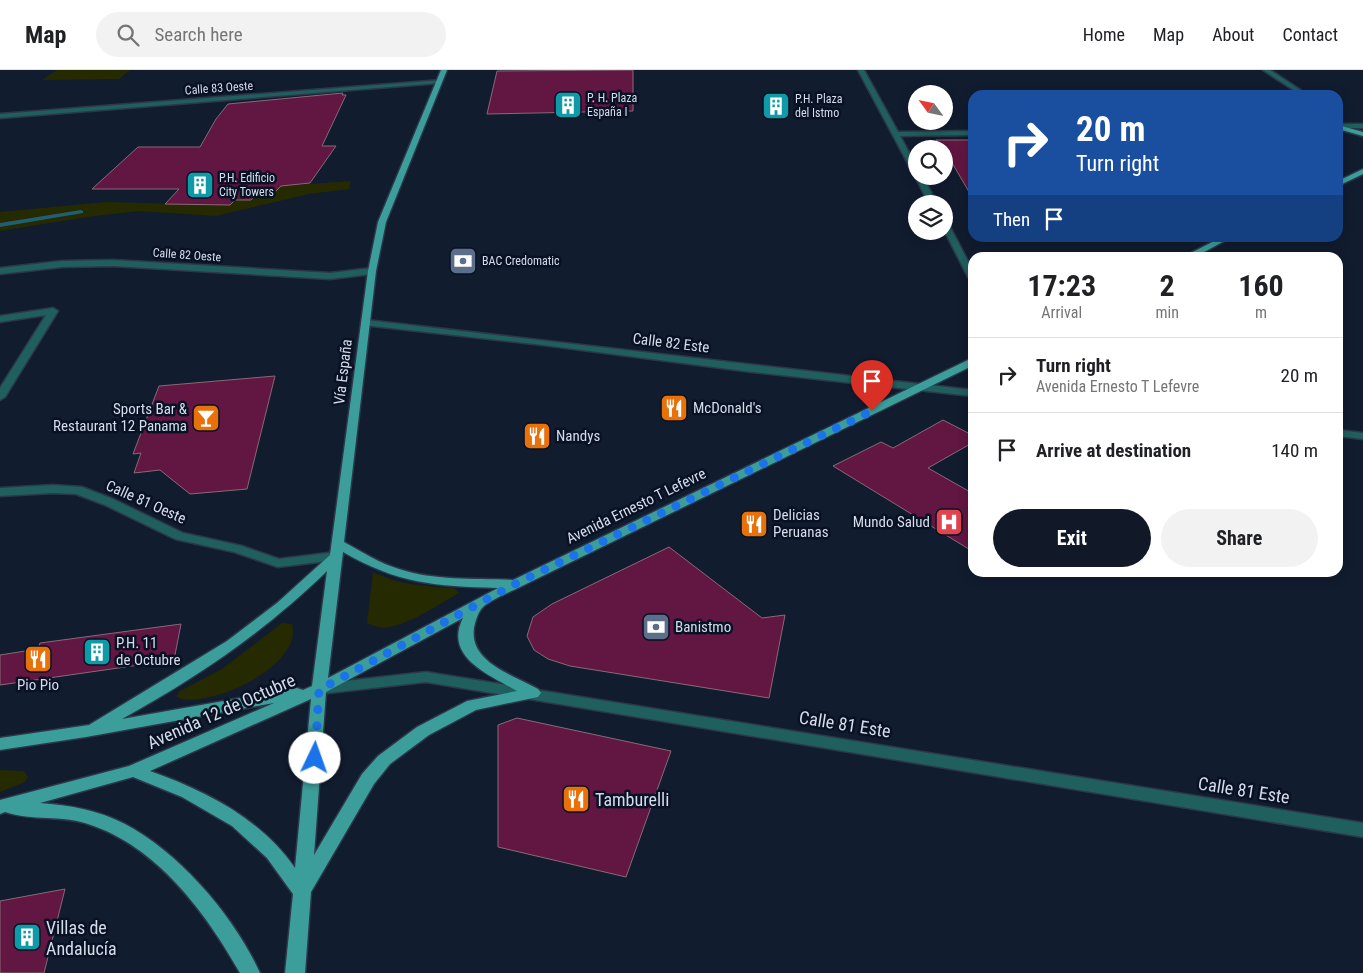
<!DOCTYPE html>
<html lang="en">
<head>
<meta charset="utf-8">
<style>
	:root { --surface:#fff; --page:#f2f2f2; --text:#202124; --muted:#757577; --line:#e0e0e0; --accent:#111827 }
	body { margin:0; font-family:"Roboto Condensed",sans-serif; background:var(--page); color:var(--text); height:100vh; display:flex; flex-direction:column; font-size:19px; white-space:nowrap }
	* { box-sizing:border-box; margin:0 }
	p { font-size:16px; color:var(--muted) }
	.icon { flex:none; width:28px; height:28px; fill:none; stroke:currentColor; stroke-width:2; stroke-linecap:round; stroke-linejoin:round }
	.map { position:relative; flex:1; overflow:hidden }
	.sheet { position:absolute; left:968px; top:182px; width:375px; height:325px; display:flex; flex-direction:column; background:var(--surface); border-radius:15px; box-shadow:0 2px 12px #0003 }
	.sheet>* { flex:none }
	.top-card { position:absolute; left:968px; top:20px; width:375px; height:152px; border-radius:15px; box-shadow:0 2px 12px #0003; background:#1a4fa0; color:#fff; overflow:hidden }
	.needle { width:32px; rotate:303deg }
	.buttons { position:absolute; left:908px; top:15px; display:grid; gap:10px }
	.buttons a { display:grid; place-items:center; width:45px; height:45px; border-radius:50%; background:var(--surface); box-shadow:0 2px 12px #0003; font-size:25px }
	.pin { position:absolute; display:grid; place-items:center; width:42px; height:42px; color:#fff; margin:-51px -21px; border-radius:50% 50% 50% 0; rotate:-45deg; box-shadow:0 0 5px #0007 }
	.pin .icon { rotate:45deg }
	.me { position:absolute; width:55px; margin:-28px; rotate:3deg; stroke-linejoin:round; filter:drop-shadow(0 0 4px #0008) }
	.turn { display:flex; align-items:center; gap:18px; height:105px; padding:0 25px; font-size:22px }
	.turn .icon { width:65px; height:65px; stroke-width:2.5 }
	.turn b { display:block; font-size:35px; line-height:42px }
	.then { display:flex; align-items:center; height:48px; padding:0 25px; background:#0003; gap:10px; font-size:19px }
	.eta { display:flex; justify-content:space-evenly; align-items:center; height:85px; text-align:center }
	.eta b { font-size:30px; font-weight:700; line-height:35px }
	.button { display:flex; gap:10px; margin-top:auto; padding:10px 25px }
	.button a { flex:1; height:58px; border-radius:30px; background:var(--accent); color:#fff; font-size:20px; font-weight:700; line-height:58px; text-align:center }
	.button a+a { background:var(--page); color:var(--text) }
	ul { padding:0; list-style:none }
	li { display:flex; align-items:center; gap:15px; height:75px; padding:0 25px; border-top:1px solid var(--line) }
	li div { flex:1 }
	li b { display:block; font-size:19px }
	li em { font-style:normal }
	header { display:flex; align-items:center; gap:30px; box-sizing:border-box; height:70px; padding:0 25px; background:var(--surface); border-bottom:1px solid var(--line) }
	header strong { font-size:24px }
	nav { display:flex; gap:28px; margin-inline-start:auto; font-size:18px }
	.search { width:350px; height:45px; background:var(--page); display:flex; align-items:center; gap:12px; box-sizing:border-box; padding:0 18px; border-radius:28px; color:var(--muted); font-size:19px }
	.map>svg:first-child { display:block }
	.green { fill:#252a01 }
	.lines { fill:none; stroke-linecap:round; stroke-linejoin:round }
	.stream { fill:#205f73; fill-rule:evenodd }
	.building { fill:#621642; stroke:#876a78 }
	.minor-casing { stroke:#2c3749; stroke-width:3 }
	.major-casing { stroke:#2c3749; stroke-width:3 }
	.minor { fill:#1f5f5d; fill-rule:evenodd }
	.major { fill:#3c9e9a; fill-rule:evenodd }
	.route { stroke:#1a73e8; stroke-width:9; stroke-dasharray:0 16.2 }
	.labels { text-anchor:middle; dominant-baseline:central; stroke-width:5; stroke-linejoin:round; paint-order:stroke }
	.far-street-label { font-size:12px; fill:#d5ddeb; stroke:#091225 }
	.far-poi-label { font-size:12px; fill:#d5ddeb; stroke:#091225; text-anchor:start }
	.street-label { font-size:15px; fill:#d5ddeb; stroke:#091225 }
	.poi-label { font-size:15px; fill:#d5ddeb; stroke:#091225; text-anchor:start }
	.near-street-label { font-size:18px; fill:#d5ddeb; stroke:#091225 }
	.near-poi-label { font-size:18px; fill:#d5ddeb; stroke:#091225; text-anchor:start }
</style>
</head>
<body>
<header>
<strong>Map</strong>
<div class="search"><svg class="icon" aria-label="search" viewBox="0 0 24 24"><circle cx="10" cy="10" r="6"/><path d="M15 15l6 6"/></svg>Search here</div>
<nav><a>Home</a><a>Map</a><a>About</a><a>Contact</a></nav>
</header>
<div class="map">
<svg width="1363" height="903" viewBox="0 0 1363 903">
	<rect width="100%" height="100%" fill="#111c2f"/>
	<g class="green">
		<path d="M57,0H130L119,9L42,10Z"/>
		<path d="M351,111L349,119L309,124L216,146L139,141L87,147L0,161V142L105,132L230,135L235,130H251L260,121H276L281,116Z"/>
		<path d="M373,502C396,514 428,517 454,518L459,523C439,534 412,553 390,557C382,559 374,556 367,553Z"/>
		<path d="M282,553L292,554C305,595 206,642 176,627L180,621L222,599Z"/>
		<path d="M0,700L24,701L28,707L25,712L0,722Z"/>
	</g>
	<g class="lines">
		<path class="stream" d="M81,140L83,141V143L0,157V153Z"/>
	</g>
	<g class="building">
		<path d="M633,0V41L487,44L497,1Z"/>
		<path d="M343,23L342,25H346L322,76H336L310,113L281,116L276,121H260L251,130H235L230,135L165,134L179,119H92L138,77H200L216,49L228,34Z"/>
		<path d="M936,70H972V127L944,79Z"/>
		<path d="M275,306L247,419L190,424L160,400L134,403L141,383L133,384L159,316Z"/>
		<path d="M943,350L972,365V373L928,398L972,423V481L833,396L881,372L893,378Z"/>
		<path d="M669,477L762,548L785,545L769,628L570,596L548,589L534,580L527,566L533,547L552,534Z"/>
		<path d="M181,554L174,590L0,615V585L38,579L40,573Z"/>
		<path d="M517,648L671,681L626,807L498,777V655Z"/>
		<path d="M65,819L44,903H0V831Z"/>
	</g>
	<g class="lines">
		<g class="minor-casing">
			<g id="minor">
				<path d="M858,0H864L898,62L972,61V65L900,66L916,95V103H913Z"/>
				<path d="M1263,0H1270L1308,25H1301Z"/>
				<path d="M442,10L440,13L0,48V44Z"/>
				<rect x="1338" y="54" width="25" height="4"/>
				<path d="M916,105V106H923L937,134H929L915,106Z"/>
				<path d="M944,151L948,153L972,199V210L968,207L944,160Z"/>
				<path d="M113,190L330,203L372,198L376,201L372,204L330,209L113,196L62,197L0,204V198L62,191Z"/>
				<path d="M53,238L58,241L5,327L0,330V318L46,245L0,252V246Z"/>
				<path d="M366,250L972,320V326L752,302L543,275L363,255L361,253Z"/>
				<path d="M1338,360L1363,363V369L1338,366Z"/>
				<path d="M53,415L82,417L113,429L183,463L242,476L279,489L336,482L343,486L336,490L278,497L234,482L175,469L105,435L76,424L53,423L0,426V418Z"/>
				<path d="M426,602L1363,753V767L426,612L319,624L314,623L312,619L314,615L319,614Z"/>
			</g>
		</g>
		<g class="major-casing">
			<g id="major">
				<path d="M441,0H447L386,152L376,201L344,472C362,482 379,493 399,499C435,511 475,508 513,510L968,290L972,289V296L520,517C510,522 490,530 483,537C478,542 475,552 474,558C469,593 514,605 538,619L541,623L538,627L533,628L476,640L429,665L390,694L374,714L311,822L305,903H285L293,824L267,788L232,756L182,727L133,707L40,733C69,735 98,740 125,754C180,783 234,846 260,903H240C206,843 157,776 88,754C62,745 32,751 5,742L0,744V730L129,696L274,633L86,667L0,680V668L89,655L227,571L277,533L330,485L368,201L378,152ZM343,482C399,514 434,516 498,518L328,608ZM327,501L312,616L303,620L297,618L122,649C199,606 263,563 327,501ZM463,548C443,587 490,605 517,621L467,631L417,657L378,686L362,704L314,785L326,622ZM311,629L295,798C260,748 206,721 150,701Z"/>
				<path d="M1338,55L1363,62V66L1338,59Z"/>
				<path d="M1363,99V104L1338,116V111Z"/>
				<path d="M1220,168H1230L1193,188H1181Z"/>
			</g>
		</g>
		<use href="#minor" class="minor"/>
		<use href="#major" class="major"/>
	</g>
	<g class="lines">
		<path class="route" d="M315,688L319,620L515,514L872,341"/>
	</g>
	<defs>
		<g id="building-square" transform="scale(1.4375)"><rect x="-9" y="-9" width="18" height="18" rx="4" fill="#0f9aa8" stroke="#091225"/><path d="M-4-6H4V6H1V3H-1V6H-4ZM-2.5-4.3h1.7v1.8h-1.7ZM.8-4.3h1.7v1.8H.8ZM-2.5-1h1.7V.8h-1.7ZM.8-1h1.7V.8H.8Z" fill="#fff"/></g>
		<g id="bank-square" transform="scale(1.4375)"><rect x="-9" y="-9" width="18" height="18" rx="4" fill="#5c6f8a" stroke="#091225"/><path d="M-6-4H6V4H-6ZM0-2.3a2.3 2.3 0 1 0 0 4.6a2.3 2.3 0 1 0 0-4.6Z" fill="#fff"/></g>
		<g id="restaurant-square" transform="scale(1.4375)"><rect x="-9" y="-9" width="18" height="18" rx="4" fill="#e8710a" stroke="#091225"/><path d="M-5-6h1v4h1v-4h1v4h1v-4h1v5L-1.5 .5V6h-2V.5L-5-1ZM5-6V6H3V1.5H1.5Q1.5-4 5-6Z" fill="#fff"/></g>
		<g id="bar-square" transform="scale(1.4375)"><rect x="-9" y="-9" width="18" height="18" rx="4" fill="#e8710a" stroke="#091225"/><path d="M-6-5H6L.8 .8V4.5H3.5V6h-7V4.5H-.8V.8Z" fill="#fff"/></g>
		<g id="hospital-square" transform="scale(1.4375)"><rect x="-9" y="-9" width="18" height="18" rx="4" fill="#e0444e" stroke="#091225"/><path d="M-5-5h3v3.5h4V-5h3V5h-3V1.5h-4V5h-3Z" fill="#fff"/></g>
	</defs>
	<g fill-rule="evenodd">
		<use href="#building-square" x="568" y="35"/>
		<use href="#building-square" x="776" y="36"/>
		<use href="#building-square" x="200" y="115"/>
		<use href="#bank-square" x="463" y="191"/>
		<use href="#restaurant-square" x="674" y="338"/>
		<use href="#bar-square" x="206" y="348"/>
		<use href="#restaurant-square" x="537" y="366"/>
		<use href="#hospital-square" x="949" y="452"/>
		<use href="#restaurant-square" x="754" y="454"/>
		<use href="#bank-square" x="656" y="557"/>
		<use href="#building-square" x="97" y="582"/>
		<use href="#restaurant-square" x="38" y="589"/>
		<use href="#restaurant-square" x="576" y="729"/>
		<use href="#building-square" x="27" y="867"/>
	</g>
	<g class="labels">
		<g class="far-street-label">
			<text transform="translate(219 18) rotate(-4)">Calle 83 Oeste</text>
			<text transform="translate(187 185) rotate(4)">Calle 82 Oeste</text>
		</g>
		<g class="far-poi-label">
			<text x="587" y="28">P. H. Plaza<tspan x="587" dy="14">España I</tspan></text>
			<text x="795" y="29">P.H. Plaza<tspan x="795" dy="14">del Istmo</tspan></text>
			<text x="219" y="108">P.H. Edificio<tspan x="219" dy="14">City Towers</tspan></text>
			<text x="482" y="191">BAC Credomatic</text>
		</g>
		<g class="street-label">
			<text transform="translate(671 273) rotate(7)">Calle 82 Este</text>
			<text transform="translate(343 302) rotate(-83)">Vía España</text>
			<text transform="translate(146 432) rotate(24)">Calle 81 Oeste</text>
			<text transform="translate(636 436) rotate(-26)">Avenida Ernesto T Lefevre</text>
		</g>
		<g class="poi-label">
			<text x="693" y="338">McDonald's</text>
			<text x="187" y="339" text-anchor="end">Sports Bar &amp;<tspan x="187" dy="17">Restaurant 12 Panama</tspan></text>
			<text x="556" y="366">Nandys</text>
			<text x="773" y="445">Delicias<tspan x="773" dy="17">Peruanas</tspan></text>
			<text x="930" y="452" text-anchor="end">Mundo Salud</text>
			<text x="675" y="557">Banistmo</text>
			<text x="116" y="573">P.H. 11<tspan x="116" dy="17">de Octubre</tspan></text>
			<text x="38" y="615" text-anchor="middle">Pio Pio</text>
		</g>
		<g class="near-street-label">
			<text transform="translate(221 641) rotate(-24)">Avenida 12 de Octubre</text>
			<text transform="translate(845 654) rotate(9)">Calle 81 Este</text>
			<text transform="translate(1244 720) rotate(9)">Calle 81 Este</text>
		</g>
		<g class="near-poi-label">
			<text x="595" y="729">Tamburelli</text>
			<text x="46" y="857">Villas de<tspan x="46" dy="21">Andalucía</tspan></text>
		</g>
	</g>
</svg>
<div class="buttons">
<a><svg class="needle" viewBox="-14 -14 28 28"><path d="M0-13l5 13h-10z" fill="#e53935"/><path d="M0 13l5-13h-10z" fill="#757577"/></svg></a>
<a><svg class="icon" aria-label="search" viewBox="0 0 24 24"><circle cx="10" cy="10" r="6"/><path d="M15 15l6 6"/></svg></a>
<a><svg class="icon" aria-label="layers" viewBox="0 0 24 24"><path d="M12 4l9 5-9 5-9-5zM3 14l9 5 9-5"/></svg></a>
</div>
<div class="pin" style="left:872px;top:341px;background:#d93025"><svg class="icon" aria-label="arrive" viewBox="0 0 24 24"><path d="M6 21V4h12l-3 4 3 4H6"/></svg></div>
<svg class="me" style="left:315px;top:688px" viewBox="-20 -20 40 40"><circle r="19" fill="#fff"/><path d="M0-13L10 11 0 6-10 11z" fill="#1a73e8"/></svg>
<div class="top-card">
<div class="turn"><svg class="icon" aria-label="right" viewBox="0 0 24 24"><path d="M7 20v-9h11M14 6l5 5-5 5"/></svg><div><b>20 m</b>Turn right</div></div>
<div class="then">Then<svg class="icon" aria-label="arrive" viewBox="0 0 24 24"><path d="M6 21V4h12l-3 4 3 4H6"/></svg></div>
</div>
<section class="sheet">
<div class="eta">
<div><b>17:23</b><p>Arrival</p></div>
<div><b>2</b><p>min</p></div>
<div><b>160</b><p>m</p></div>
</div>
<ul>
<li><svg class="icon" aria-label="right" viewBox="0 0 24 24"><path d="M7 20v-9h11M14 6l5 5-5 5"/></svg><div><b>Turn right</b><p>Avenida Ernesto T Lefevre</p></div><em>20 m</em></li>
<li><svg class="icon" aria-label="arrive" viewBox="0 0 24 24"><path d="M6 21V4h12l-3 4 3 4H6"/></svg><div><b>Arrive at destination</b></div><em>140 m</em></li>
</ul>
<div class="button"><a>Exit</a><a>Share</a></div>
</section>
</div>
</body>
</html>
